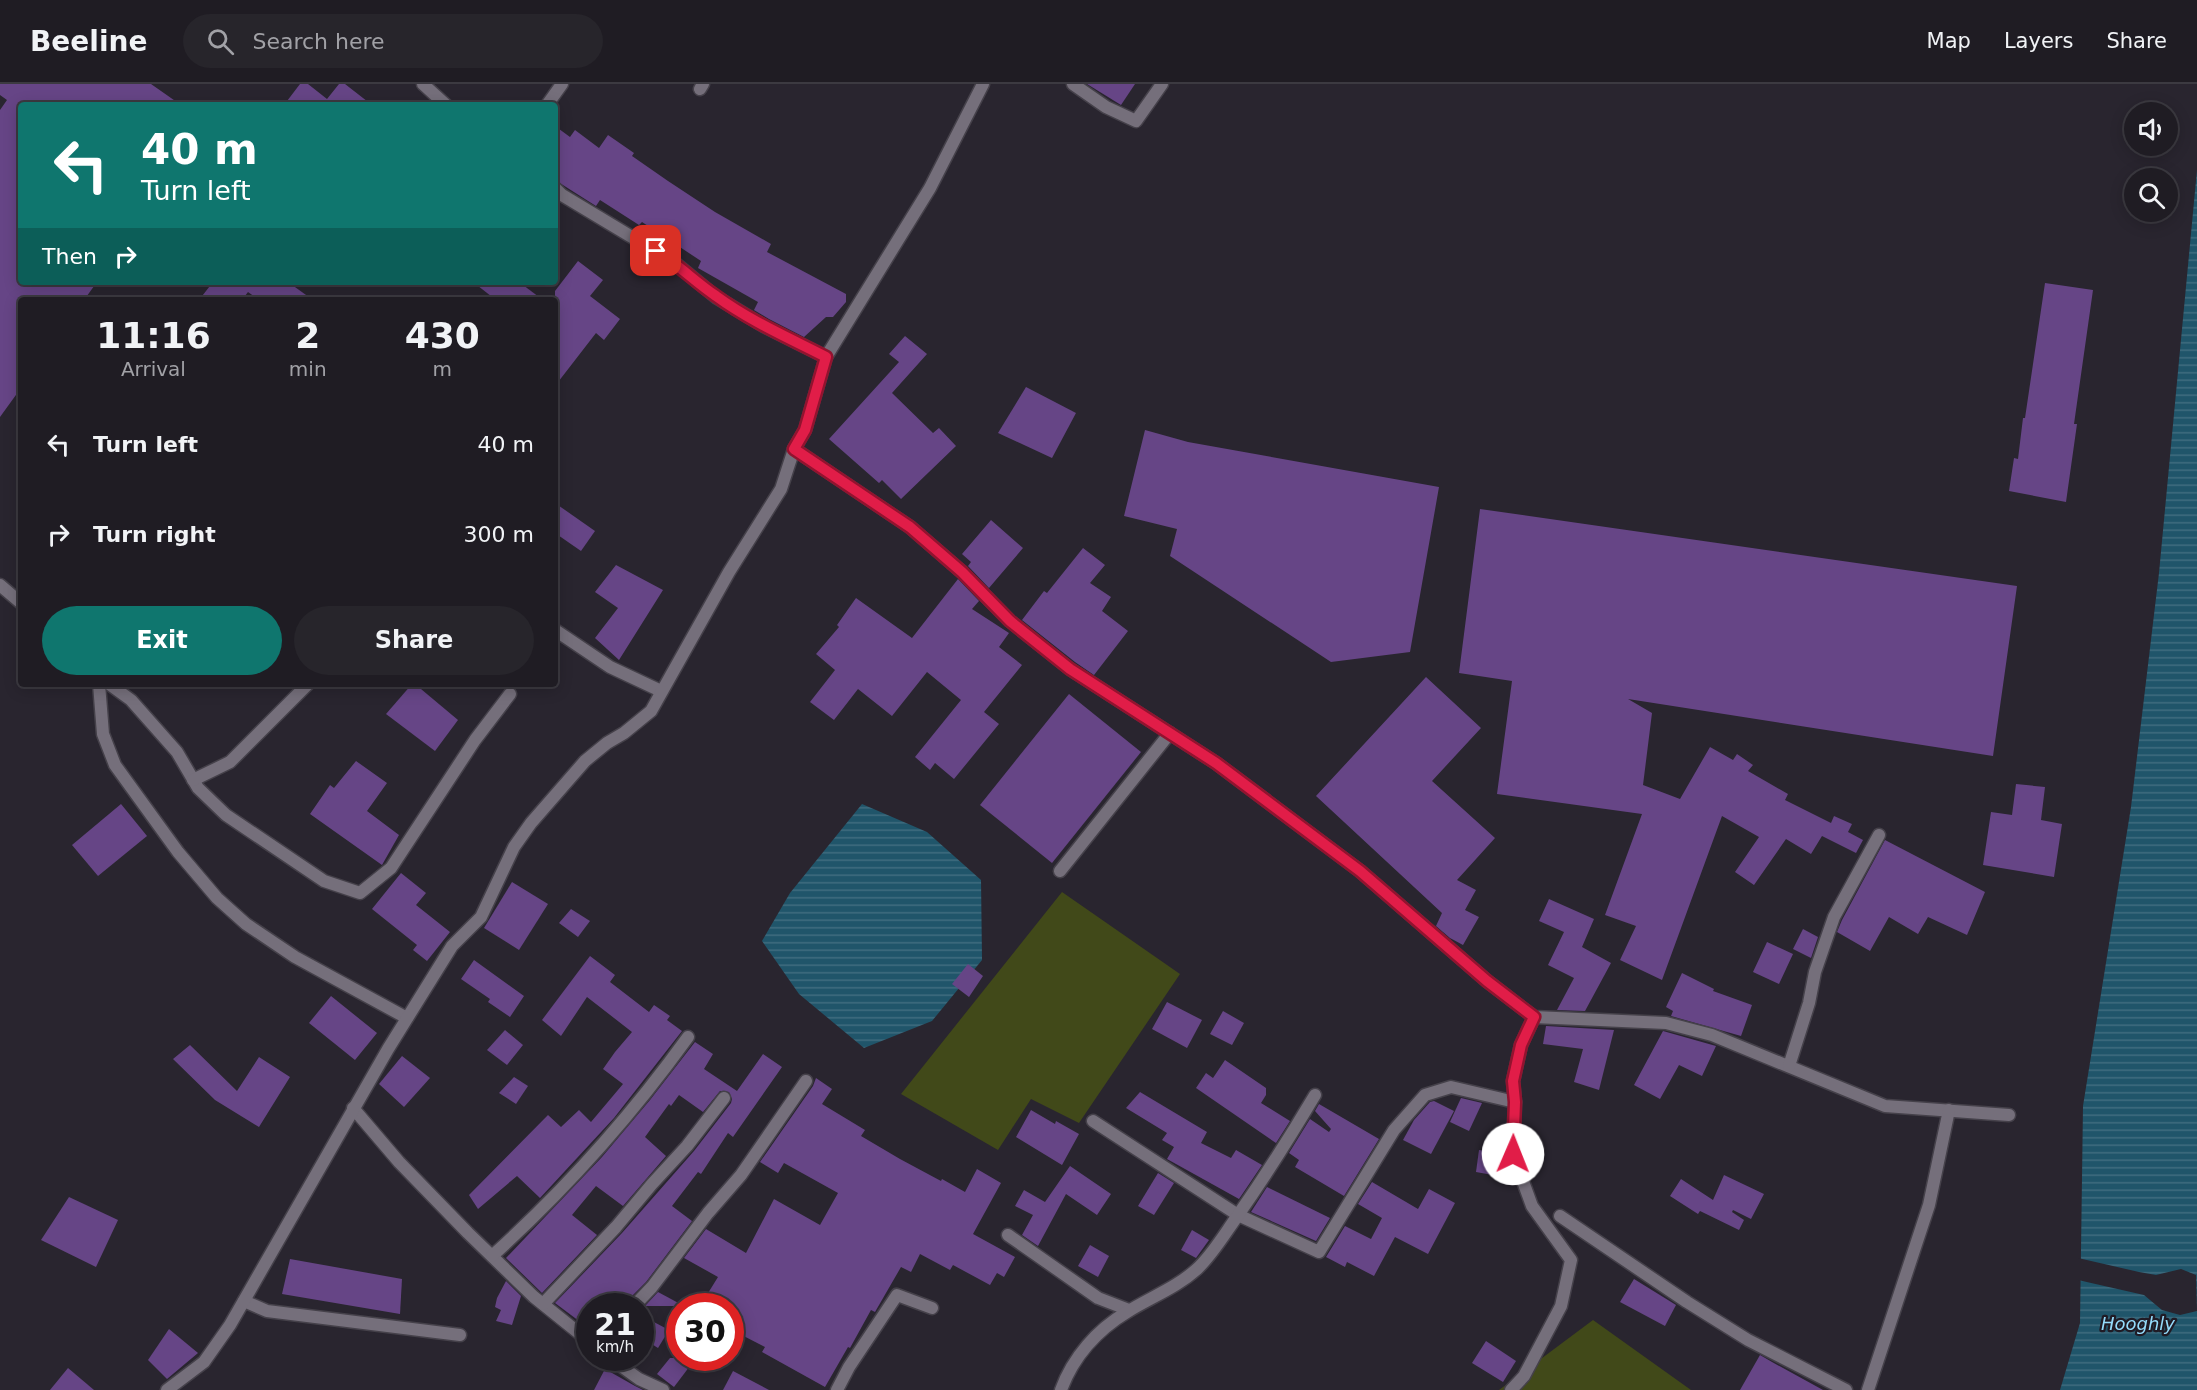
<!DOCTYPE html>
<html lang="en">
<head>
<meta charset="utf-8">
<style>
	:root { --surface:#1f1c23; --page:#27252b; --text:#f1f3f6; --muted:#a1a1a6; --line:#3c3a41; --accent:#0f766e }
	body { margin:0; font-family:"DejaVu Sans",sans-serif; background:var(--page); color:var(--text); height:100vh; display:flex; flex-direction:column; font-size:22px; white-space:nowrap }
	* { box-sizing:border-box; margin:0 }
	p { font-size:20px; color:var(--muted) }
	.icon { flex:none; width:33px; height:33px; fill:none; stroke:currentColor; stroke-width:2; stroke-linecap:round; stroke-linejoin:round }
	.map { position:relative; flex:1; overflow:hidden }
	.sheet { position:absolute; left:18px; top:213px; width:540px; height:390px; display:flex; flex-direction:column; background:var(--surface); border-radius:6px; box-shadow:0 3px 15px #0003,0 0 0 2px var(--line) }
	.sheet>* { flex:none }
	.banner { position:absolute; left:18px; top:18px; width:540px; height:183px; border-radius:6px; box-shadow:0 3px 15px #0003,0 0 0 2px var(--line); background:#0f766e; color:#fff; overflow:hidden }
	.buttons { position:absolute; left:2124px; top:18px; display:grid; gap:12px }
	.buttons a { display:grid; place-items:center; width:54px; height:54px; border-radius:50%; background:var(--surface); box-shadow:0 3px 15px #0003,0 0 0 2px var(--line); font-size:30px }
	.speed { position:absolute; left:576px; top:1209px; display:flex; gap:12px; font-size:30px; font-weight:700; text-align:center }
	.speed>* { display:grid; place-content:center; width:78px; height:78px; border-radius:50%; background:var(--surface); box-shadow:0 3px 15px #0003,0 0 0 2px var(--line); line-height:1 }
	.speed small { font-size:15px; font-weight:400 }
	.speed .limit { border:9px solid #d22; background:#fff; color:#111 }
	.pin { position:absolute; display:grid; place-items:center; width:51px; height:51px; color:#fff; margin:-26px; border-radius:12px; box-shadow:0 3px 9px #0006 }
	.me { position:absolute; width:66px; margin:-33px; rotate:1deg; stroke-linejoin:round; filter:drop-shadow(0 0 4px #0008) }
	.turn { display:flex; align-items:center; gap:21px; height:126px; padding:0 24px; font-size:27px }
	.turn .icon { width:78px; height:78px; stroke-width:2.5 }
	.turn b { display:block; font-size:42px; line-height:51px }
	.then { display:flex; align-items:center; height:57px; padding:0 24px; background:#0003; gap:12px; font-size:22px }
	.eta { display:flex; justify-content:space-evenly; align-items:center; height:102px; text-align:center }
	.eta b { font-size:36px; font-weight:700; line-height:42px }
	.primary-button { display:flex; gap:12px; margin-top:auto; padding:12px 24px }
	.primary-button a { flex:1; height:69px; border-radius:36px; background:var(--accent); color:#fff; font-size:24px; font-weight:700; line-height:69px; text-align:center }
	.primary-button a+a { background:var(--page); color:var(--text) }
	ul { padding:0; list-style:none }
	li { display:flex; align-items:center; gap:18px; height:90px; padding:0 24px }
	li div { flex:1 }
	li b { display:block; font-size:22px }
	li em { font-style:normal }
	header { display:flex; align-items:center; gap:36px; box-sizing:border-box; height:84px; padding:0 30px; background:var(--surface); border-bottom:2px solid var(--line) }
	header strong { font-size:28px }
	nav { display:flex; gap:33px; margin-inline-start:auto; font-size:21px }
	.search { width:420px; height:54px; background:var(--page); display:flex; align-items:center; gap:15px; box-sizing:border-box; padding:0 21px; border-radius:33px; color:var(--muted); font-size:22px }
	.map>svg:first-child { display:block }
	.pitch { fill:#414919 }
	.water { fill:url(#water-rules) }
	.pier { fill:#29252f }
	.building { fill:#664586 }
	.lines { fill:none; stroke-linecap:round; stroke-linejoin:round }
	.minor-casing { stroke:#45414a; stroke-width:15 }
	.minor { stroke:#756f7b; stroke-width:12 }
	.route-casing { stroke:#92132f; stroke-width:15 }
	.route { stroke:#e11d48; stroke-width:10 }
	.labels { text-anchor:middle; dominant-baseline:central; stroke-width:4.5; stroke-linejoin:round; paint-order:stroke }
	.water-label { font-size:18px; font-style:italic; fill:#94dbfb; stroke:#201b25 }
</style>
</head>
<body>
<header>
<strong>Beeline</strong>
<div class="search"><svg class="icon" aria-label="search" viewBox="0 0 24 24"><circle cx="10" cy="10" r="6"/><path d="M15 15l6 6"/></svg>Search here</div>
<nav><a>Map</a><a>Layers</a><a>Share</a></nav>
</header>
<div class="map">
<svg width="2197" height="1306" viewBox="0 0 2197 1306">
	<defs>
		<pattern id="water-rules" width="6" height="5" patternUnits="userSpaceOnUse" patternTransform="scale(1.5)"><rect width="6" height="5" fill="#20556a"/><path d="M0 2.5h6" fill="none" stroke="#406d7f"/></pattern>
	</defs>
	<rect width="100%" height="100%" fill="#29252f"/>
	<g class="pitch">
		<path d="M1062,808L1180,890L1079,1039L1031,1015L998,1066L901,1010Z"/>
		<path d="M1593,1236L1691,1306H1499Z"/>
	</g>
	<g class="water">
		<path d="M2197,86V1306H2060L2080,1239L2083,1022L2131,723L2159,489Z"/>
		<path d="M862,720L927,748L981,796L982,876L932,937L864,964L799,910L762,857L790,809Z"/>
	</g>
	<path class="pier" d="M2078,1174L2139,1188L2156,1191L2181,1185L2196,1191L2197,1227L2180,1231L2162,1226L2144,1211L2078,1196Z"/>
	<g class="building">
		<path d="M0,0H151L181,21H21V198H97L84,216H21V304L0,333V26L7,16L0,11Z"/>
		<path d="M300,0H308L327,15L339,0H345L372,21H284Z"/>
		<path d="M1087,0H1135L1121,21Z"/>
		<path d="M555,42L570,53L575,46L599,64L608,51L634,69L632,72L668,97L715,128L771,160L767,168L846,210V218L833,233H826L804,253L769,235L754,226L758,218L698,184L701,177L642,138L639,141L600,116L596,122L555,96Z"/>
		<path d="M578,177L603,196L590,212L620,235L604,256L596,249L555,302V207Z"/>
		<path d="M213,198H288L313,216H259L248,208L242,216H199Z"/>
		<path d="M473,198H519L543,216H496Z"/>
		<path d="M2045,199L2093,206L2074,340H2077L2066,418L2009,407L2014,374L2018,375L2023,334H2025Z"/>
		<path d="M905,252L927,270L892,309L933,349L939,344L956,362L901,415L882,396L879,399L829,355L899,278L889,270Z"/>
		<path d="M1026,303L1076,329L1052,374L998,349Z"/>
		<path d="M1145,346L1188,358L1439,403L1410,568L1331,578L1170,472L1177,445L1124,432Z"/>
		<path d="M555,419L595,447L581,467L555,449Z"/>
		<path d="M1480,425L2017,502L1993,672L1628,615L1652,629L1643,701L1680,715L1710,663L1733,676L1737,670L1753,681L1748,687L1788,710L1785,716L1831,739L1834,732L1852,740L1848,748L1863,756L1856,769L1822,752L1811,770L1786,755L1754,801L1735,788L1759,753L1722,732L1662,896L1620,876L1636,842L1605,831L1642,730L1497,710L1512,597L1459,589Z"/>
		<path d="M991,436L1023,464L989,504L968,482L971,478L962,470Z"/>
		<path d="M1083,464L1105,481L1090,499L1111,513L1102,527L1128,547L1094,591L1075,578L1022,536L1044,507L1047,509Z"/>
		<path d="M616,481L663,506L619,576L595,554L618,524L595,508Z"/>
		<path d="M958,495L979,517L972,525L1009,549L999,563L1022,581L984,628L999,640L954,695L935,679L930,686L915,673L961,616L927,588L892,632L858,605L834,636L810,618L835,586L816,570L839,543L837,541L856,514L912,554Z"/>
		<path d="M1426,593L1481,644L1432,697L1495,754L1457,796L1476,806L1465,826L1479,833L1463,861L1450,854L1436,842L1442,829L1316,712Z"/>
		<path d="M412,600H415L458,636L435,667L386,630Z"/>
		<path d="M1069,610L1141,668L1052,779L980,721Z"/>
		<path d="M356,677L387,699L367,727L399,751L382,781L310,730L330,701L334,704Z"/>
		<path d="M2016,700L2045,703L2041,736L2062,740L2054,793L1983,781L1991,728L2012,731Z"/>
		<path d="M121,720L147,752L98,792L72,761Z"/>
		<path d="M1885,756L1985,808L1967,851L1928,833L1918,850L1889,833L1870,867L1837,848L1842,836Z"/>
		<path d="M401,789L426,809L416,821L450,848L427,877L413,866L417,861L372,825Z"/>
		<path d="M512,798L548,820L519,866L484,844Z"/>
		<path d="M1549,815L1594,835L1582,863L1611,879L1585,927L1557,926L1574,894L1548,881L1564,848L1539,837Z"/>
		<path d="M571,825L590,837L578,853L559,839Z"/>
		<path d="M1803,845L1818,853L1811,874L1793,865Z"/>
		<path d="M1767,858L1793,870L1779,900L1753,888Z"/>
		<path d="M590,872L615,891L610,898L649,928L654,921L670,932L667,936L682,947L614,1034L540,1114L517,1092L478,1125L469,1111L548,1031L561,1043L579,1026L591,1038L623,1000L603,985L615,968L632,948L587,913L561,952L542,936Z"/>
		<path d="M474,876L524,912L510,933L488,918L490,915L461,895Z"/>
		<path d="M968,880L983,892L969,913L952,900Z"/>
		<path d="M1682,889L1714,905L1713,907L1752,921L1741,952L1671,932L1673,927L1666,923Z"/>
		<path d="M331,912L377,949L355,976L309,939Z"/>
		<path d="M1167,918L1202,936L1187,964L1152,945Z"/>
		<path d="M1223,927L1244,939L1232,961L1210,950Z"/>
		<path d="M1546,942L1614,946L1599,1006L1574,998L1583,965L1543,960Z"/>
		<path d="M505,946L523,961L507,981L487,966Z"/>
		<path d="M1663,947L1716,962L1702,992L1679,981L1660,1015L1634,1001Z"/>
		<path d="M695,958L713,970L704,985L737,1007L763,970L782,983L733,1053L728,1049L701,1090L698,1088L672,1122L692,1137L646,1198L628,1216L626,1222H622L606,1210L596,1222H590V1232L583,1240L555,1219L622,1149L694,1067L731,1019L732,1015L729,1008L720,1007L703,1028L679,1011L671,1022L669,1020L645,1053L666,1072L623,1122L596,1102L572,1131L597,1151L542,1209L506,1174L602,1073L650,1016Z"/>
		<path d="M190,961L237,1007L259,973L290,993L259,1043L215,1016L173,975Z"/>
		<path d="M402,972L430,994L404,1023L379,1000Z"/>
		<path d="M1225,976L1266,1004V1011L1261,1019L1290,1037L1276,1059L1196,1004L1206,989L1213,994Z"/>
		<path d="M514,993L528,1002L516,1020L499,1009Z"/>
		<path d="M816,994L832,1005L822,1020L865,1046L861,1052L900,1075L941,1097L942,1095L965,1108L977,1085L1001,1099L973,1150L1015,1173L1004,1193L997,1189L990,1201L953,1181L950,1186L920,1170L911,1188L901,1183L875,1228L871,1226L850,1264L848,1263L825,1303L762,1268L765,1263L730,1245V1222H700L718,1193L684,1174L706,1145L746,1169L774,1115L820,1141L838,1109L784,1079L778,1089L760,1078L813,1002Z"/>
		<path d="M1140,1008L1207,1048L1201,1059L1231,1074L1236,1066L1262,1081L1239,1115L1167,1075L1174,1063L1162,1056L1167,1049L1126,1024Z"/>
		<path d="M1461,1014L1482,1019L1469,1047L1450,1038Z"/>
		<path d="M1434,1017L1454,1027L1431,1070L1403,1056L1414,1036L1430,1018Z"/>
		<path d="M1319,1020L1379,1055L1344,1112L1295,1083L1299,1076L1289,1069L1310,1035L1329,1048L1331,1045L1315,1027Z"/>
		<path d="M1031,1026L1055,1040L1056,1037L1079,1050L1062,1081L1016,1053Z"/>
		<path d="M1479,1066L1501,1069L1498,1092L1476,1088Z"/>
		<path d="M1070,1082L1111,1110L1097,1131L1066,1110L1038,1162L1022,1151L1033,1131L1015,1122L1024,1106L1045,1118Z"/>
		<path d="M1158,1089L1174,1099L1154,1131L1138,1122Z"/>
		<path d="M1724,1091L1764,1110L1751,1135L1733,1126L1732,1128L1744,1136L1739,1146L1700,1127L1698,1130L1670,1112L1681,1095L1713,1116Z"/>
		<path d="M1372,1098L1418,1125L1429,1105L1455,1119L1428,1170L1395,1153L1374,1192L1347,1178L1345,1183L1326,1173L1345,1142L1371,1155L1382,1134L1358,1120Z"/>
		<path d="M1267,1103L1330,1134L1316,1157L1251,1128Z"/>
		<path d="M69,1113L118,1136L96,1183L41,1156Z"/>
		<path d="M1192,1146L1209,1156L1196,1174L1181,1166Z"/>
		<path d="M1090,1161L1109,1172L1098,1193L1078,1182Z"/>
		<path d="M290,1175L402,1195L400,1230L282,1210Z"/>
		<path d="M1634,1195L1676,1221L1665,1242L1620,1218Z"/>
		<path d="M506,1197L521,1212L512,1241L496,1237L501,1226L495,1223L497,1214Z"/>
		<path d="M658,1208L684,1222H645Z"/>
		<path d="M652,1237L669,1246L658,1264L642,1254Z"/>
		<path d="M169,1245L198,1269L167,1295L148,1276Z"/>
		<path d="M1486,1257L1516,1277L1503,1298L1472,1279Z"/>
		<path d="M1760,1271L1772,1278L1823,1306H1740Z"/>
		<path d="M670,1274H696L674,1303L657,1290Z"/>
		<path d="M68,1284L94,1306H50Z"/>
		<path d="M605,1285L635,1302L643,1306H594Z"/>
		<path d="M733,1287L769,1306H723Z"/>
	</g>
	<g class="lines">
		<g class="minor-casing">
			<g id="minor">
				<path d="M423,0L446,21"/>
				<path d="M1073,0L1106,23L1136,37L1162,0"/>
				<path d="M700,5L703,0"/>
				<path d="M547,21L562,0"/>
				<path d="M555,104L562,111L675,179L716,213L764,242L826,273L930,104L983,0"/>
				<path d="M794,365L910,443L962,488L1010,537L1070,585L1216,679L1360,787L1487,897L1534,933L1666,939L1712,951L1885,1022L2009,1031"/>
				<path d="M0,501L21,519"/>
				<path d="M555,546L610,583L661,607"/>
				<path d="M99,600L103,650L115,681L178,768L217,814L246,840L295,873L407,934"/>
				<path d="M109,600L131,616L177,668L198,704L226,731L324,797L360,809L391,784L475,656L510,610"/>
				<path d="M193,696L230,678L308,600"/>
				<path d="M1060,787L1170,649"/>
				<path d="M1789,982L1809,919L1815,888L1834,833L1879,751"/>
				<path d="M353,1024L399,1078L468,1149L534,1213L590,1258"/>
				<path d="M1093,1037L1238,1131L1319,1168L1394,1046L1425,1011L1451,1003L1515,1018"/>
				<path d="M1560,1132L1687,1218L1748,1256L1846,1306"/>
				<path d="M1008,1151L1098,1214L1129,1226"/>
				<path d="M492,1172C565,1106 631,1032 688,953"/>
				<path d="M244,1217L267,1227L460,1251"/>
				<path d="M543,1220L616,1143L652,1100L687,1062L724,1014"/>
				<path d="M634,1222L652,1203L708,1129L741,1091L806,997"/>
				<path d="M610,1274L639,1295L663,1306"/>
				<path d="M167,1306L204,1278L230,1241L388,965L452,862L481,833L514,763L531,739L585,677L607,659L624,649L651,627L729,488L781,405L794,365L805,346L826,273"/>
				<path d="M837,1306L849,1283L897,1211L932,1224"/>
				<path d="M1061,1306C1073,1273 1097,1246 1127,1228C1151,1213 1176,1204 1197,1185C1212,1171 1224,1151 1236,1134C1264,1094 1290,1053 1315,1011"/>
				<path d="M1511,1306L1524,1292L1561,1222L1571,1176L1532,1122L1513,1070L1515,1018L1513,997L1521,961L1534,933"/>
				<path d="M1868,1306L1929,1121L1949,1026"/>
			</g>
		</g>
		<use href="#minor" class="minor"/>
	</g>
	<g class="lines">
		<g class="route-casing">
			<path id="route" d="M656,167C678,180 695,198 716,212C750,237 789,254 826,273L805,346L794,365L910,443L962,488L1010,537L1070,585L1216,679L1360,787L1487,897L1534,933L1521,961L1513,997L1515,1018L1513,1070"/>
		</g>
		<use href="#route" class="route"/>
	</g>
	<g class="labels">
		<g class="water-label">
			<text x="2138" y="1239">Hooghly</text>
		</g>
	</g>
</svg>
<div class="buttons">
<a><svg class="icon" aria-label="sound" viewBox="0 0 24 24"><path d="M4 9h4l5-4v14l-5-4H4zM17 9q2 3 0 6"/></svg></a>
<a><svg class="icon" aria-label="search" viewBox="0 0 24 24"><circle cx="10" cy="10" r="6"/><path d="M15 15l6 6"/></svg></a>
</div>
<div class="speed"><div>21<small>km/h</small></div><div class="limit">30</div></div>
<div class="pin" style="left:656px;top:167px;background:#d93025"><svg class="icon" aria-label="arrive" viewBox="0 0 24 24"><path d="M6 21V4h12l-3 4 3 4H6"/></svg></div>
<svg class="me" style="left:1513px;top:1070px" viewBox="-20 -20 40 40"><circle r="19" fill="#fff"/><path d="M0-13L10 11 0 6-10 11z" fill="#e11d48"/></svg>
<div class="banner">
<div class="turn"><svg class="icon" aria-label="left" viewBox="0 0 24 24"><path d="M17 20v-9H6M10 6l-5 5 5 5"/></svg><div><b>40 m</b>Turn left</div></div>
<div class="then">Then<svg class="icon" aria-label="right" viewBox="0 0 24 24"><path d="M7 20v-9h11M14 6l5 5-5 5"/></svg></div>
</div>
<section class="sheet">
<div class="eta">
<div><b>11:16</b><p>Arrival</p></div>
<div><b>2</b><p>min</p></div>
<div><b>430</b><p>m</p></div>
</div>
<ul>
<li><svg class="icon" aria-label="left" viewBox="0 0 24 24"><path d="M17 20v-9H6M10 6l-5 5 5 5"/></svg><div><b>Turn left</b></div><em>40 m</em></li>
<li><svg class="icon" aria-label="right" viewBox="0 0 24 24"><path d="M7 20v-9h11M14 6l5 5-5 5"/></svg><div><b>Turn right</b></div><em>300 m</em></li>
</ul>
<div class="primary-button"><a>Exit</a><a>Share</a></div>
</section>
</div>
</body>
</html>
